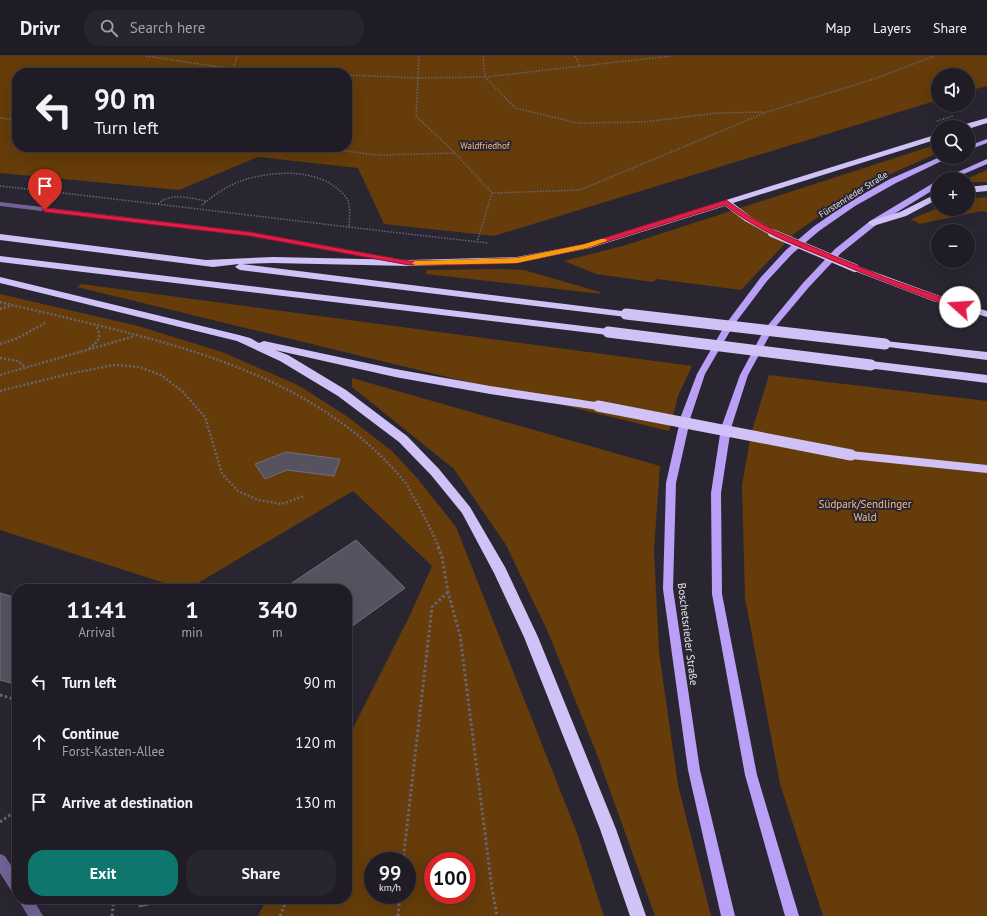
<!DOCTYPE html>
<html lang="en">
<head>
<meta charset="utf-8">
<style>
	:root { --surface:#1f1c26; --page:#27252e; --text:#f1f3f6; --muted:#a1a1a7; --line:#3c3a43; --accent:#0f766e }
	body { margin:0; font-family:"PT Sans",sans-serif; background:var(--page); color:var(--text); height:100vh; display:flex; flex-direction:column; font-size:15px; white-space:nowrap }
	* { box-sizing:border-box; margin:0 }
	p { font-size:13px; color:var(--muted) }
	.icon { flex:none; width:22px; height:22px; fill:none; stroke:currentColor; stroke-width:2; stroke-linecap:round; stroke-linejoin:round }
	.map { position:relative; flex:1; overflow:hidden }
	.sheet { position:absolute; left:12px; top:528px; width:340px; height:320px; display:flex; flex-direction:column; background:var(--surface); border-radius:16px; box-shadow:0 4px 16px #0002,0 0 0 1px var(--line) }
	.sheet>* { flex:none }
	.hud { position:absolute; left:12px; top:12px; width:340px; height:84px; border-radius:16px; box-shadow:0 4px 16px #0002,0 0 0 1px var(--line); background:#1f1c26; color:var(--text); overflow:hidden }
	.buttons { position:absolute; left:931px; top:12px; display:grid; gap:8px }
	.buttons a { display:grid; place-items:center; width:44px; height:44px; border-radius:50%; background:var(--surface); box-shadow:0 4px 16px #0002,0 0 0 1px var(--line); font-size:20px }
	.speed { position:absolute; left:364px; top:796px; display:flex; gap:8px; font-size:20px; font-weight:700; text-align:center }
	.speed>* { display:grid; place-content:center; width:52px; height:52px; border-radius:50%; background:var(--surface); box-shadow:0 4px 16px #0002,0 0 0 1px var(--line); line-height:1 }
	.speed small { font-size:10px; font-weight:400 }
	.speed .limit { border:6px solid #d22; background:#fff; color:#111 }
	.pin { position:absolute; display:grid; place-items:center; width:34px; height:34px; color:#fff; margin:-41px -17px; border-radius:50% 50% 50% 0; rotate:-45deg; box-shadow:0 0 4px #0007 }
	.pin .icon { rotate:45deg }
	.me { position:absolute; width:44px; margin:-22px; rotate:289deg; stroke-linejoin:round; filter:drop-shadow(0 0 3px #0008) }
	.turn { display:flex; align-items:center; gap:14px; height:84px; padding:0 16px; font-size:18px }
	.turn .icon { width:52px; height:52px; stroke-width:2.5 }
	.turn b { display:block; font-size:28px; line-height:34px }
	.eta { display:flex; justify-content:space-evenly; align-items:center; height:68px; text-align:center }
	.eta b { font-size:24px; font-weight:800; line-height:28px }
	.primary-button { display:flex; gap:8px; margin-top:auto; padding:8px 16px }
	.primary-button a { flex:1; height:46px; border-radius:16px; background:var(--accent); color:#fff; font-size:16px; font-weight:800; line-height:46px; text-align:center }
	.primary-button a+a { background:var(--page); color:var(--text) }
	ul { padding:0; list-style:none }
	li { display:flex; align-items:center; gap:12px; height:60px; padding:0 16px }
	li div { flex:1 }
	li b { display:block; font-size:15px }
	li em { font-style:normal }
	header { display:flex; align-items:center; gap:24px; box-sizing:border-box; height:56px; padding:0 20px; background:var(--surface); border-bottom:1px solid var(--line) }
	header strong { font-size:19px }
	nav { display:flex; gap:22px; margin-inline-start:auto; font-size:14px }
	.search { width:280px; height:36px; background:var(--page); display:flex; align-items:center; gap:10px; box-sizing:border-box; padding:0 14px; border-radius:16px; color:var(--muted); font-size:15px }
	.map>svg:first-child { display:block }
	.green { fill:#653c0a; fill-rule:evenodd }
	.building { fill:#565260; stroke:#716d7c }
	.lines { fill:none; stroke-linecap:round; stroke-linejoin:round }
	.path-far2 { stroke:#686670; stroke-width:1.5; stroke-dasharray:1.5 1.5; stroke-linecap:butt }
	.path-far1 { stroke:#686670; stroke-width:2.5; stroke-dasharray:2 2; stroke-linecap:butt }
	.path { stroke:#686670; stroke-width:3; stroke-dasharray:2.5 2.5; stroke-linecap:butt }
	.minor { fill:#726297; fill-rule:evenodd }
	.major { fill:#b99ff6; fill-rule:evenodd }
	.highway { fill:#d0c2f6; fill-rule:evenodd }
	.highway-bridge-far1 { stroke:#d0c2f6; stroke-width:8 }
	.highway-bridge { stroke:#d0c2f6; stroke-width:11 }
	.route { fill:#e11d48; stroke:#92132f }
	.slow { fill:#f59e0b }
	.labels { text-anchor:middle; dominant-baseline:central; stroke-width:4; stroke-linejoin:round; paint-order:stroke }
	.far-park-label { font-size:9px; fill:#f4bd88; stroke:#292632 }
	.far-street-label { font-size:9px; fill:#e8e6ee; stroke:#292632 }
	.park-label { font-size:11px; fill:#f4bd88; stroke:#292632 }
	.street-label { font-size:11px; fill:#e8e6ee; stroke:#292632 }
</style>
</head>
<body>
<header>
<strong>Drivr</strong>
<div class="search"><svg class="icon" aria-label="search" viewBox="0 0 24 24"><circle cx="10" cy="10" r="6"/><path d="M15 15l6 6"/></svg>Search here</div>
<nav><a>Map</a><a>Layers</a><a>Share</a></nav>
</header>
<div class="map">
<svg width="987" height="860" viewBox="0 0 987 860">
	<rect width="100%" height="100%" fill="#292632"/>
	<g class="green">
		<path d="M0,0H987V30L968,35V19H938V44L494,180L384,168L358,112L258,101L179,134L0,117ZM17,17H347V91H17Z"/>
		<path d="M938,88V97L861,131L795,177L741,234L657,223L653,226L596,218L564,205L626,189Z"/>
		<path d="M987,114V126H968V123H966Z"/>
		<path d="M987,141V156L981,155L920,168L911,163L938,152L968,153V143Z"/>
		<path d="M501,213L524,214L600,236L601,238L426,218L427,214Z"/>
		<path d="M81,228L692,310L678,340L669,375L77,231Z"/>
		<path d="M0,238L138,270L222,296L298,329L348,361L392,395L418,423L456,471L577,777L604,860H258L267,843H347V684L410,559L432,510L353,435L188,533H183L0,474ZM373,805H407V839H373ZM433,805H467V839H433Z"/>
		<path d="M769,319L987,345V860H823L780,728L745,542L742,429L751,378Z"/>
		<path d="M352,322L660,410L654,494L659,596L678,729L711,860H655L598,701L548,576L506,489L454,413L352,331Z"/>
	</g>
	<g class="building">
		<path d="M286,396L340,403L334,420L287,414L265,423L255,408Z"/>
		<path d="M356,484L405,532L347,574V533H283Z"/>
		<path d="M0,537L17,542V629L0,624Z"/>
		<path d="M139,843H175L139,851Z"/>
	</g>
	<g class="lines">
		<g class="path-far2">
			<path d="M146,0L233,13L317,17"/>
			<path d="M419,0L416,60L455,97L492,137L477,186"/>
			<path d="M483,0L485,21L515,52L578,67L644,66L717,57L764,56"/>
			<path d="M575,0L580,10"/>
			<path d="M230,17L233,13L237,0"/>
			<path d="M347,19L418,22L485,21L671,0"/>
			<path d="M0,62L17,64"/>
			<path d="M937,65L953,60"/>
			<path d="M309,91L379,99L455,97"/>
			<path d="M0,130C163,148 325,169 488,187"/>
			<path d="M492,137L580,134L767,56L874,23L934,0"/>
			<path d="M158,148C171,136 190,142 206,145"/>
			<path d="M202,149C214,139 227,130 241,125C270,115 313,112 338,133C341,136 346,140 348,145C351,153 349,164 349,172"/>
		</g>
		<g class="path-far1">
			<path d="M0,246C142,281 305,306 404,425C409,430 411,438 415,443C424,460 432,475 439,492"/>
			<path d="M0,253L13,249"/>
			<path d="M0,288L18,282L45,267"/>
			<path d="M89,293C99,284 102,282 96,269"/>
			<path d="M0,302L18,305L25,311"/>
			<path d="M0,319L135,280"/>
			<path d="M0,335L68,318L114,309L139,311L161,319L183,336L205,361L222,418L238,435L258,444L282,448L304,440"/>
		</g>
		<g class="path">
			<path d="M438,491L442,501L448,536L460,579L492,833L497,860"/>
			<path d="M0,639L17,644"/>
			<path d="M0,766L17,754"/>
			<path d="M403,805L432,551L448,536"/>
			<path d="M112,860L114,843"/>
			<path d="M280,860L287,843"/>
			<path d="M398,860L400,839"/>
		</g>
		<g class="minor">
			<path d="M0,146L250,176L405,204L409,206L405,208L250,180L0,150Z"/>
			<path d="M0,798L5,800L17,819V838L12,836L0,817Z"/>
			<path d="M18,843H33L43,860H28Z"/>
		</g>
		<g class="major">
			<path d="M987,83V87L968,94V90Z"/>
			<path d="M940,101H950L896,127L855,150L819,175L792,198L767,225L733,270L705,318L691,360L676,427L673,533L700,714L735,860H721L688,714L663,533L666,427L681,360L697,318L725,269L761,221L786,194L813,171L849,146L890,123Z"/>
			<path d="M987,103V108L952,123H942Z"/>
			<path d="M935,126H938V131L876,169L841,197L809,231L772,275L748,319L731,372L721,437L722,538L757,719L799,860H785L745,719L712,538L711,437L721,372L740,319L764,274L803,227L835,193L870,165Z"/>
		</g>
		<g class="highway">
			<path d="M987,62V67L968,73V71H961L962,69Z"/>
			<path d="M938,78V83L733,147L751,161L775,175L777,177L772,180L745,165L725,150L590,192L517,207L409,210L273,207L242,208L630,256L631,258L626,261L240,214L235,211L239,208L213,211L0,184V178L206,204L273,201L409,204L517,201L585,188Z"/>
			<path d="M987,129V135L968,137V131Z"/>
			<path d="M938,137V143L906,160L873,170L868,167L870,165L900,156Z"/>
			<path d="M0,200L608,273L613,276L608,279L0,206Z"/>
			<path d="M855,209L940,240L987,255V261L933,245L852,214L850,212L852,210Z"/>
			<path d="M0,221L239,279L250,282L259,287L264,285L395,313L490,330L602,347L604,350L602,353L598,354L490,338L395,321L275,294L288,299L346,334L407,380L439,413L470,451L505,511L538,581L616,773L646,860H630L600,773L524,581L494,517L462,457L431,419L399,386L338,340L280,305L237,285L0,227Z"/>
			<path d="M885,285L987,296V304L881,290L880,288L881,286Z"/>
			<path d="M871,305L987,319V327L867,312L866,309L867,306Z"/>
			<path d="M851,395L987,409V417L851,403L847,402L845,399L847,396Z"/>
		</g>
		<path class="highway-bridge-far1" d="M772,177L855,212"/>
		<g class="highway-bridge">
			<path d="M626,258L885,288"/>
			<path d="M608,276L871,309"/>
			<path d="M598,350L851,399"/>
		</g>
	</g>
	<path class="route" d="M726,144L750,161L775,175L884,221L963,249L964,251L960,253H957C912,236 868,220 824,201C787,186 757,174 725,149L587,192L517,207L462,209H409L250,180L45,156L42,154L45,152L250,176L409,205L462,204L517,202L585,188Z"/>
	<path class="slow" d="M601,183H606L607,185L587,192L517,207L415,209L412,207L415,205L517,202L585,188Z"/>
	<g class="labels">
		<g class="far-park-label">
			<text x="485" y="89">Waldfriedhof</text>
		</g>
		<g class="far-street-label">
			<text transform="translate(853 138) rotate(-32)">Fürstenrieder Straße</text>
		</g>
		<g class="park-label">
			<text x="865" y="448">Südpark/Sendlinger<tspan x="865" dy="13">Wald</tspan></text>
		</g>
		<g class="street-label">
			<text transform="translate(688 578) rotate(83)">Boschetsrieder Straße</text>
		</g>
	</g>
</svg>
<div class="buttons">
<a><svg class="icon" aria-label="sound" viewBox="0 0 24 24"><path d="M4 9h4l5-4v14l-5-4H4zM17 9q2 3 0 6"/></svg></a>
<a><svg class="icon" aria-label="search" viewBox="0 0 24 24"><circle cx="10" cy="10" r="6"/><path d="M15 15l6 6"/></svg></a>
<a>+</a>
<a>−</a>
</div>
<div class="speed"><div>99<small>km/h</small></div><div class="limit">100</div></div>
<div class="pin" style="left:45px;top:154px;background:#d93025"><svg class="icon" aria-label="arrive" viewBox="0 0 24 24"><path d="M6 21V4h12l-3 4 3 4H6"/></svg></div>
<svg class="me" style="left:960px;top:251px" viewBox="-20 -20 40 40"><circle r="19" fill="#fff"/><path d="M0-13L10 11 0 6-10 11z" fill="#e11d48"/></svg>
<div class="hud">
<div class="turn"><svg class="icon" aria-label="left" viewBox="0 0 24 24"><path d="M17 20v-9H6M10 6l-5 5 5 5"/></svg><div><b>90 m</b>Turn left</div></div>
</div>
<section class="sheet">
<div class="eta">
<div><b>11:41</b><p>Arrival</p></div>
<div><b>1</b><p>min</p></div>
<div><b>340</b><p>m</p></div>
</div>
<ul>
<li><svg class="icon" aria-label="left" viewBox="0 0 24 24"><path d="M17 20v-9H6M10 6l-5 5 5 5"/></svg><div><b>Turn left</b></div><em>90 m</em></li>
<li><svg class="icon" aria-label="ahead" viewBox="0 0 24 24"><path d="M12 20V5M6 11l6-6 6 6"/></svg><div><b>Continue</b><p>Forst-Kasten-Allee</p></div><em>120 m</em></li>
<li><svg class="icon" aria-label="arrive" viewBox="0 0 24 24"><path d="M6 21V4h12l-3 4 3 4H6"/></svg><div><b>Arrive at destination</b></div><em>130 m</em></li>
</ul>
<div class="primary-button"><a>Exit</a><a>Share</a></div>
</section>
</div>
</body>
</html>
